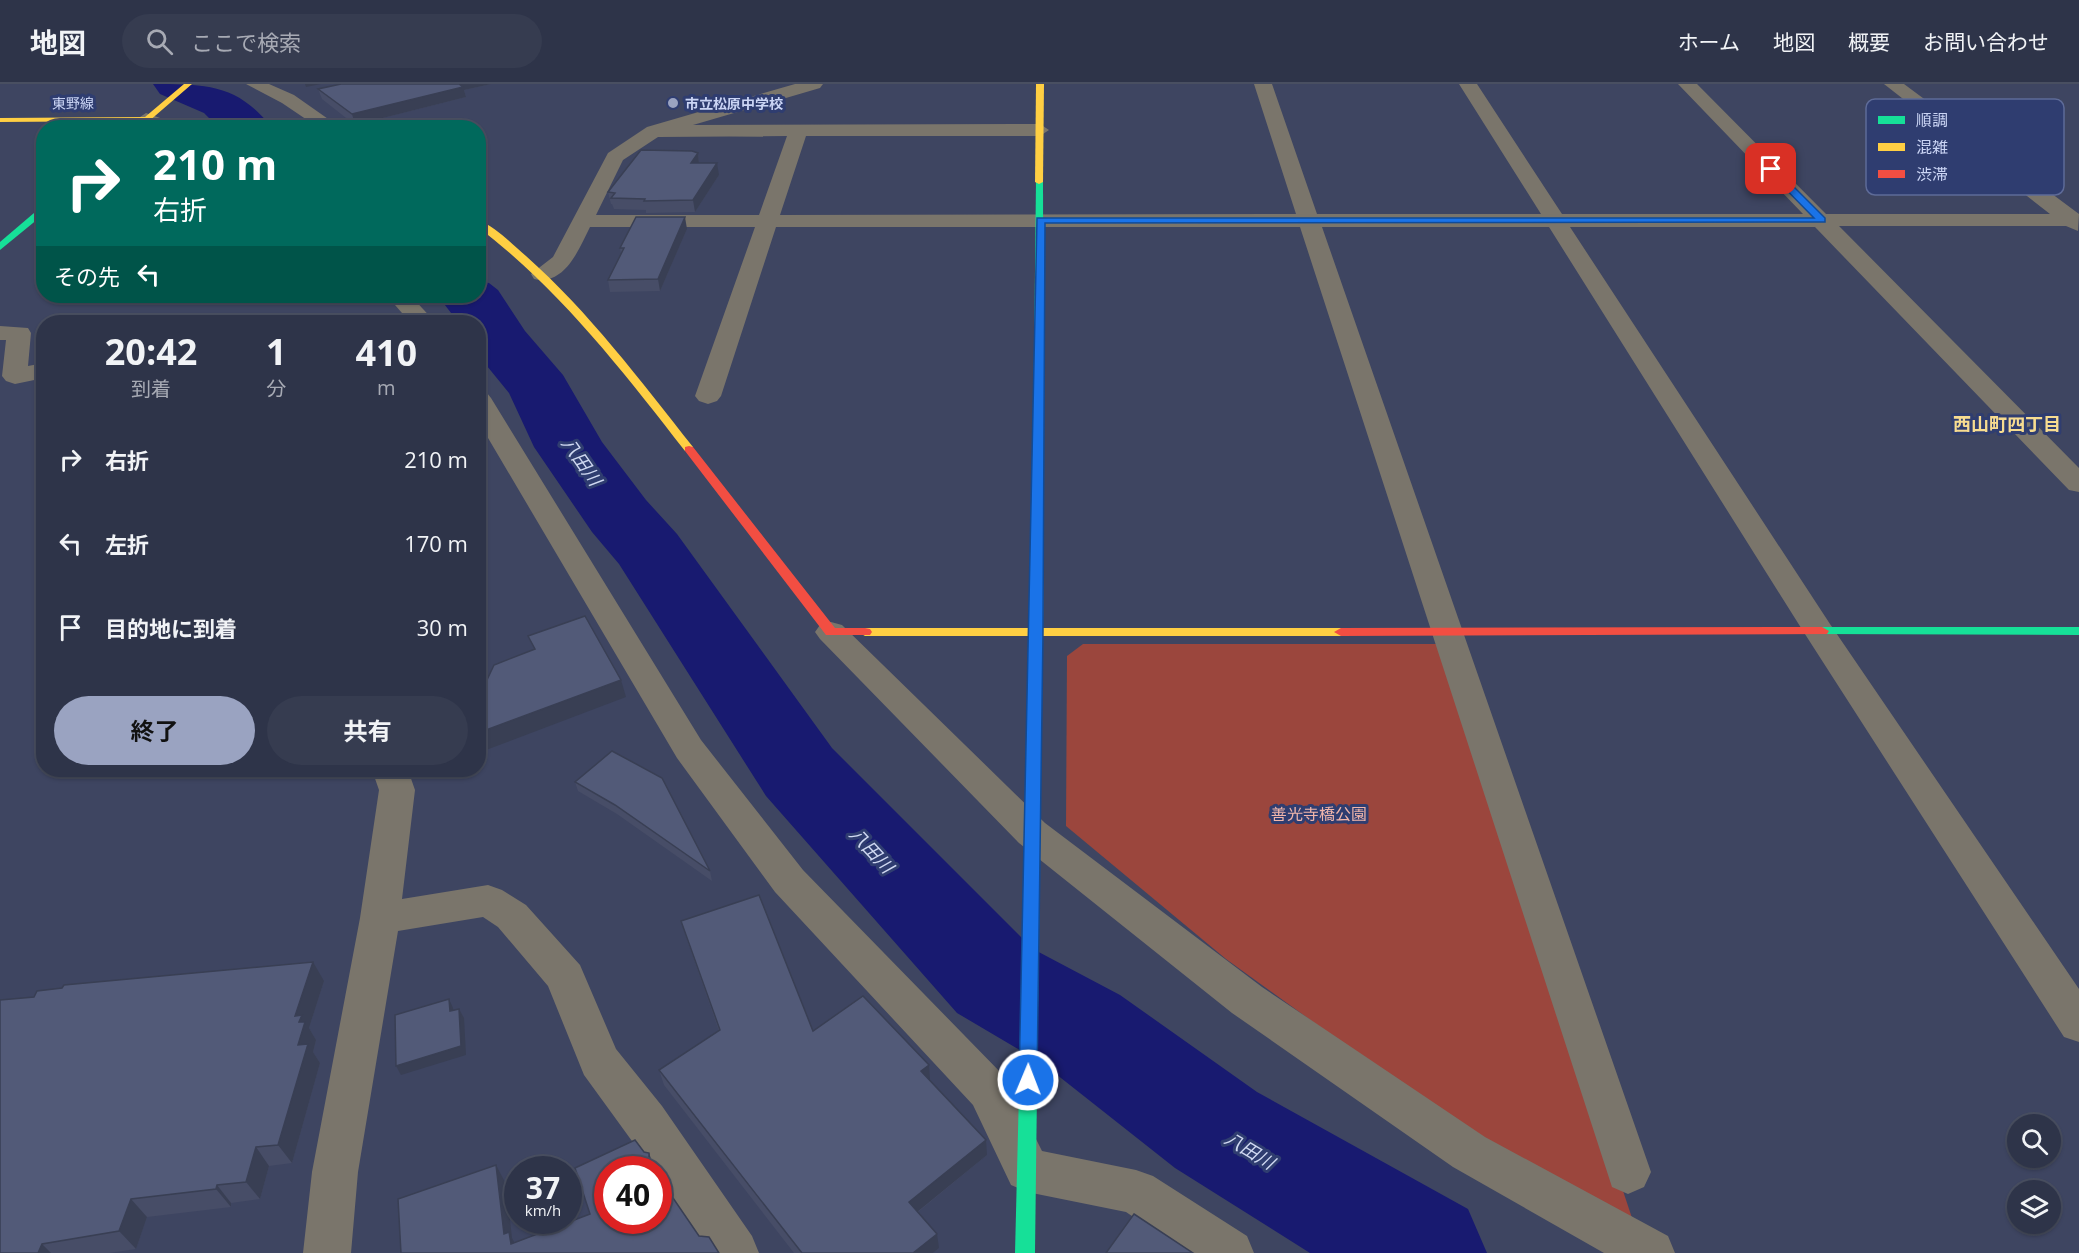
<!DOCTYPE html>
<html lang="ja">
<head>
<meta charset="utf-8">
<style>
	:root { --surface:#2e3449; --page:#363c50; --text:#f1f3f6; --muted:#a7aab4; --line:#494f61; --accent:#9aa3c1 }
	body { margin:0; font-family:"Open Sans","Noto Sans JP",sans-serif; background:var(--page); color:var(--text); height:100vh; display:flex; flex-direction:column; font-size:22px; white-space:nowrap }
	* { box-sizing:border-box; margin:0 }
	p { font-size:20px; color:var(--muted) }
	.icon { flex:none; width:33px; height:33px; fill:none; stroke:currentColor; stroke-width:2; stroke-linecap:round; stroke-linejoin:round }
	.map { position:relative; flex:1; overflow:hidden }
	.sheet { position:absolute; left:36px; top:231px; width:450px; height:462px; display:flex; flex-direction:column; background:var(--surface); border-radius:24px; box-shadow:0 2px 4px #0004,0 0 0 2px var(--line) }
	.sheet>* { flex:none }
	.hud { position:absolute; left:36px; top:36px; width:450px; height:183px; border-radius:24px; box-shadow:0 2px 4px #0004,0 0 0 2px var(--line); background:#00695c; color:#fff; overflow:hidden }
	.controls { position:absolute; left:2007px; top:1030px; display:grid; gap:12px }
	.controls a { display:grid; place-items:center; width:54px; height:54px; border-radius:50%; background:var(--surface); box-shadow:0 2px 4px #0004,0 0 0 2px var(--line); font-size:30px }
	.speed { position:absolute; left:504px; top:1072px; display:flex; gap:12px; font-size:30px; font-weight:700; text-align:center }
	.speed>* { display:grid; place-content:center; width:78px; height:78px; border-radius:50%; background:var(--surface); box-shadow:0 2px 4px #0004,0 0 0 2px var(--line); line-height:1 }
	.speed small { font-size:15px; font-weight:400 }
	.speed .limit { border:9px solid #d22; background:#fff; color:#111 }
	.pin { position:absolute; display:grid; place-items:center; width:51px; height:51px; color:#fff; margin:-26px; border-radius:12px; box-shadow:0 3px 9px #0006 }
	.me { position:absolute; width:66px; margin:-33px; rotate:1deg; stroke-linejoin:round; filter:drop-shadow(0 0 4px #0008) }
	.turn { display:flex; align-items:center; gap:21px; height:126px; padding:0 18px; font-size:27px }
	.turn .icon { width:78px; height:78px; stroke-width:2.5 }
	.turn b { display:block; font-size:42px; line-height:51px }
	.then { display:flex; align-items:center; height:57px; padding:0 18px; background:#0003; gap:12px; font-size:22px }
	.eta { display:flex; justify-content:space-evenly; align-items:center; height:102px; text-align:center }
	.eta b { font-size:36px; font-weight:700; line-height:42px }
	.cta { display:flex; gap:12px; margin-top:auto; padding:12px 18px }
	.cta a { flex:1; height:69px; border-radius:36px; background:var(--accent); color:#111; font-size:24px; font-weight:700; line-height:69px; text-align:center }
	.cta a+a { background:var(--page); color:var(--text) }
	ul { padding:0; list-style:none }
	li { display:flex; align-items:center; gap:18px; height:84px; padding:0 18px }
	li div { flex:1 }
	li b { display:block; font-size:22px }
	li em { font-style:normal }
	header { display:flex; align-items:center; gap:36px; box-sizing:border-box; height:84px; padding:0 30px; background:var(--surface); border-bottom:2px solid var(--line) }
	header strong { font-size:28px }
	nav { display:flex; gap:33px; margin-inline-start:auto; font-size:21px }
	.search { width:420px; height:54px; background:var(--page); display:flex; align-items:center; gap:15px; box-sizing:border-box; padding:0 21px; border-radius:33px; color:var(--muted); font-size:22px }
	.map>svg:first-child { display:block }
	.green { fill:#9b463d }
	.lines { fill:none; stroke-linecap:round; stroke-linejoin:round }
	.river { fill:#181a70; fill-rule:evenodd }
	.street { fill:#7a756b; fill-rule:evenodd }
	.fast { fill:#16e098; fill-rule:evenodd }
	.slow { fill:#ffcf43; fill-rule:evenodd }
	.jam { fill:#f24e42; fill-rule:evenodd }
	.wall { fill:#474d67 }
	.shaded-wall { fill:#393f54 }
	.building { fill:#525a78; stroke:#393f54; stroke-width:1.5 }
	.route { fill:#1a73e8; stroke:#114b97; stroke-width:1.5 }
	.poi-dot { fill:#9aa3c1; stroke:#2f3d70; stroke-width:2 }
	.labels { text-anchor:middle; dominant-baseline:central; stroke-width:6; stroke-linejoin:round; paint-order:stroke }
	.far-street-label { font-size:14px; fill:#cbd5f5; stroke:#2f3d70 }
	.far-poi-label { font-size:14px; font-weight:bold; fill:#cbd5f5; stroke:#2f3d70; text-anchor:start }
	.park-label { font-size:16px; fill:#f1b6ab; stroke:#2f3d70 }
	.neighbourhood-label { font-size:18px; font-weight:bold; fill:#f7dc90; stroke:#2f3d70 }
	.water-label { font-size:18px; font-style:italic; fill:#d0d9f2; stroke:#2f3d70 }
	.key { fill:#2f3d70; stroke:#5e6b98; stroke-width:1.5 }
	.key-label { font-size:16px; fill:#cbd5f5 }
</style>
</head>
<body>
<header>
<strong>地図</strong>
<div class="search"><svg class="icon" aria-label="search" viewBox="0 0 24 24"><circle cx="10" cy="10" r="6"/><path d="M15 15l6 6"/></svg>ここで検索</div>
<nav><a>ホーム</a><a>地図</a><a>概要</a><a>お問い合わせ</a></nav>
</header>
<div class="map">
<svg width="2079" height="1169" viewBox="0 0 2079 1169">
	<rect width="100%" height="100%" fill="#3e4561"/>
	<path class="green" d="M1083,560H1442L1633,1137L1514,1076L1356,969L1226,875L1066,742L1067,572Z"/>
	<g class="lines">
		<g class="river">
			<path d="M153,0C206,0 238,0 272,44H219L204,29L160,10Z"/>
			<path d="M478,197L489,199L498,206L525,247L563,291L602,358L646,416L677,450L832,664L1033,865L1120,911L1257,1008L1468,1125L1487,1169H1310L1175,1084L1042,979L957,929L766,712L619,480L592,448L534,363L509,309L478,271V238H458L438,212H478Z"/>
		</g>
		<g class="street">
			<path d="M246,0H269L294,11L341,44H319L282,19Z"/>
			<path d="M795,0H823L820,4L693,41L1040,40L1049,46L1040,52H806L780,131L1296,130L1254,0H1272L1317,130H1541L1459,0H1477L1562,130H1803L1678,0H1697L1826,130H2050L1884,0H1904L2079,130L2078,147L2066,142H1839L2079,384V408L2069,406L1815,143H1570L1830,540L2079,905V958L2064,953L1803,547L1549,143H1322L1651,1088L1644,1103L1628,1110L1612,1103L1300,143H776L721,312L717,317L708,320L699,317L695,312L755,143H590C579,165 565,202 534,195L531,190L553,173L608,69L647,43ZM787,52L759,131H596L623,76L658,53Z"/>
			<path d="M146,29L177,40L179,44C166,44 146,47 137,35Z"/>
			<path d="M387,212H411L435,238H410Z"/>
			<path d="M0,242L28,244L31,249L28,282L44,279V294L15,300L6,297L2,292L6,256H0Z"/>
			<path d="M478,306L487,309L491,314L701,656L803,786L1005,993L1042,1067L1136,1086L1153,1092L1247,1152L1254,1169H1187L1126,1128L1027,1108L1011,1101L973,1021L775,808L677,674L478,337Z"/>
			<path d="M831,538L842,541L1045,739L1262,903L1485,1053L1668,1152L1675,1169H1604L1453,1083L1232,929L1019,759L820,555L815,548L820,541Z"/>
			<path d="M372,686H408L415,706L402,815L488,801L502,806L526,821L580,881L616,965L662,1022L752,1152L759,1169H707L658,1095V1086H653L584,991L548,902L498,843L483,833L398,847L358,1088L351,1169H303L312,1088L360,834L379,706Z"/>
		</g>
		<g class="fast">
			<path d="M1036,96L1043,98L1044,456L1038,460L1032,456Z"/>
			<path d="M41,123H44V130L0,166V158Z"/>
			<path d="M1822,543H2079V551L1817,550L1815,547Z"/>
			<path d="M1034,678L1039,679L1041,683L1035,1169H1015L1027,683L1029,679Z"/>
		</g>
		<g class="slow">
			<path d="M184,0H192L141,44H133L139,37L0,38V34L145,33Z"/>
			<path d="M1036,0H1044L1043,98L1039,100L1035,98Z"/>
			<path d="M478,136C496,143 512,160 526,172C589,228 640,296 693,363V367H685C622,286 560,206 478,143Z"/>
			<path d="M1038,452L1044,456L1043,544H1341L1348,548L1341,552H1043L1041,683L1039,687H1029L1027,683L1030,552H865L858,548L865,544H1030L1032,456Z"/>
		</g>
		<g class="jam">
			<path d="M689,362L693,363L835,544H865L870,545L872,548L870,551H826L685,367V363Z"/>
			<path d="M1822,543L1829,547L1827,550L1341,552L1334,548L1341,544Z"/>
		</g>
	</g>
	<g class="wall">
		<path d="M341,0H491L464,6L466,13L355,41L322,15L318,5Z"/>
		<path d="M698,69L699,79L719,91L695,128L646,129V126L614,125L612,120H611L608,108Z"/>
		<path d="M687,145L660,207L610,208L608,196L621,170L620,164Z"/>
		<path d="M662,694L710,787L712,797L617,730L578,707L575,698Z"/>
		<path d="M681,837L813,947L930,996L987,1071L918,1128L939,1164L933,1169H794L664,1001L659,986L719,947L686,853Z"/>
		<path d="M324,897L309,944L316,956L313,968L320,979L292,1079L269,1082L260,1115L231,1119V1123L147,1133L136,1165L109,1169H0Z"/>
	</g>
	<g class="shaded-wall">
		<path d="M305,0H321L306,3Z"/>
		<path d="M456,0H491L464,6L466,13L355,41L352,30Z"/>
		<path d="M698,69L699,80L691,79Z"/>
		<path d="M717,79L719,91L695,128L693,116Z"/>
		<path d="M685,133L687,145L660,207L658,195Z"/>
		<path d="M621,596L626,613L478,669V649Z"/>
		<path d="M313,878L324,897L309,944L316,956L313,968L320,979L292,1079L278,1061L298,961L295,932Z"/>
		<path d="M449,915L453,924L455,936L450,927Z"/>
		<path d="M459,925L464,934L466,971L401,991L396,982Z"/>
		<path d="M929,981L930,996L922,1003L921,987Z"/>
		<path d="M986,1056L987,1071L911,1133L909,1118Z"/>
		<path d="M256,1063L269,1082L260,1115L246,1098Z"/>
		<path d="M649,1069L655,1086L649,1077Z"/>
		<path d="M496,1081L506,1100L512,1154L519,1167L514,1168L504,1150Z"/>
		<path d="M217,1101L231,1119V1123L216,1105Z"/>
		<path d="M131,1115L147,1133L136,1165L119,1147Z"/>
		<path d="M937,1150L939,1164L933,1169H913Z"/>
		<path d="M42,1160L51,1169H38Z"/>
	</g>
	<g class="building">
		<path d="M341,0H459L463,3L352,30L318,5Z"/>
		<path d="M641,66L692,67L698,69L691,79H717L693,116L644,117L645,115L611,114L615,109L608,108Z"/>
		<path d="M636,133H685L658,195L608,196L624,164H620Z"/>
		<path d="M585,532L621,596L478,649V615L494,581L535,565L528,552Z"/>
		<path d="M612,667L662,694L710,787L615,721L575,698Z"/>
		<path d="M759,811L813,947L863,912L929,981L921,987L986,1056L909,1118L937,1150L913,1169H802L659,986L720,946L681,837Z"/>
		<path d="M313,878L295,932L302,931L299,938H305L298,961L308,960L278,1061L256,1063L246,1098L217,1101L216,1105L131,1115L119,1147L42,1160L38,1169H0V916L34,913L37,907L62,904L64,901Z"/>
		<path d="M449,915L450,927L459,925L461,962L396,982L395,931Z"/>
		<path d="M635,1056L644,1068L649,1069V1077L655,1086H608V1137H658V1092L699,1152L709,1153L719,1169H401L398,1115L496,1081L504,1150L509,1148L511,1160L590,1130L575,1084Z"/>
		<path d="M1134,1130L1193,1169H1106Z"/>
	</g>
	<path class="route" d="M1768,83H1774L1825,134V138L1045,139L1043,547L1037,996L1035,1002L1028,1004L1022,1002L1019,996L1037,134H1814L1768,87Z"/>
	<circle class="poi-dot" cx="673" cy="19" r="6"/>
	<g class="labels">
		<g class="far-street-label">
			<text transform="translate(73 19) rotate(-1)">東野線</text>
		</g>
		<g class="far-poi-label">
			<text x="685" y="19">市立松原中学校</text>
		</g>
		<g class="park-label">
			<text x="1319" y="730">善光寺橋公園</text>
		</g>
		<g class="neighbourhood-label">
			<text x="2007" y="340">西山町四丁目</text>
		</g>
		<g class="water-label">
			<text transform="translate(582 377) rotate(55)">八田川</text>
			<text transform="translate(872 766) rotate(47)">八田川</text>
			<text transform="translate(1250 1066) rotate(31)">八田川</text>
		</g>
	</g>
	<rect x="1866" y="15" width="198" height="96" rx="9" class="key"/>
	<rect x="1878" y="32" width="27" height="8" fill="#16e098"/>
	<rect x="1878" y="59" width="27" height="8" fill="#ffcf43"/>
	<rect x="1878" y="86" width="27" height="8" fill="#f24e42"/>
	<g class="key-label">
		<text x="1916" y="42">順調</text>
		<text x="1916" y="69">混雑</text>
		<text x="1916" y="96">渋滞</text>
	</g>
</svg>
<div class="controls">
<a><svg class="icon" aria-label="search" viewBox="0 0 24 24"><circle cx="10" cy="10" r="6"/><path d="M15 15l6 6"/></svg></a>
<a><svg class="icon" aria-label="layers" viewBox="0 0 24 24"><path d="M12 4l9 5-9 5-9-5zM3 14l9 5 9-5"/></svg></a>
</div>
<div class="speed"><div>37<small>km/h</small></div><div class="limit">40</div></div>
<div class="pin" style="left:1771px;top:85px;background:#d93025"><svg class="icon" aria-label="arrive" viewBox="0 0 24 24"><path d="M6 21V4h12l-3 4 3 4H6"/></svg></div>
<svg class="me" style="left:1028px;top:996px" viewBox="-20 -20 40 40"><circle r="17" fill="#1a73e8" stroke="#fff" stroke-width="3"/><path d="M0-11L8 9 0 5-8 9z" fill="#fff"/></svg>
<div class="hud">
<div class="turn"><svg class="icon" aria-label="right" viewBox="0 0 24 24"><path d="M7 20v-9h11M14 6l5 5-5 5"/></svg><div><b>210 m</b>右折</div></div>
<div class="then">その先<svg class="icon" aria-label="left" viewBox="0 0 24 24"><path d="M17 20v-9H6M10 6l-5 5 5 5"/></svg></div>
</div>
<section class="sheet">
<div class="eta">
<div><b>20:42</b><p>到着</p></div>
<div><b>1</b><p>分</p></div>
<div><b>410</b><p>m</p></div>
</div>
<ul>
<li><svg class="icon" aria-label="right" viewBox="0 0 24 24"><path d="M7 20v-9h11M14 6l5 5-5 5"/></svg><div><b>右折</b></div><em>210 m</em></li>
<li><svg class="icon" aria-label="left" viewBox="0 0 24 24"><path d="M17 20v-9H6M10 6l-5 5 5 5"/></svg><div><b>左折</b></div><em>170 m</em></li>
<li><svg class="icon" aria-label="arrive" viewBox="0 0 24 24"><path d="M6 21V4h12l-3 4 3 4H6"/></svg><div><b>目的地に到着</b></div><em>30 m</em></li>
</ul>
<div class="cta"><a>終了</a><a>共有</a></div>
</section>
</div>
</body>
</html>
